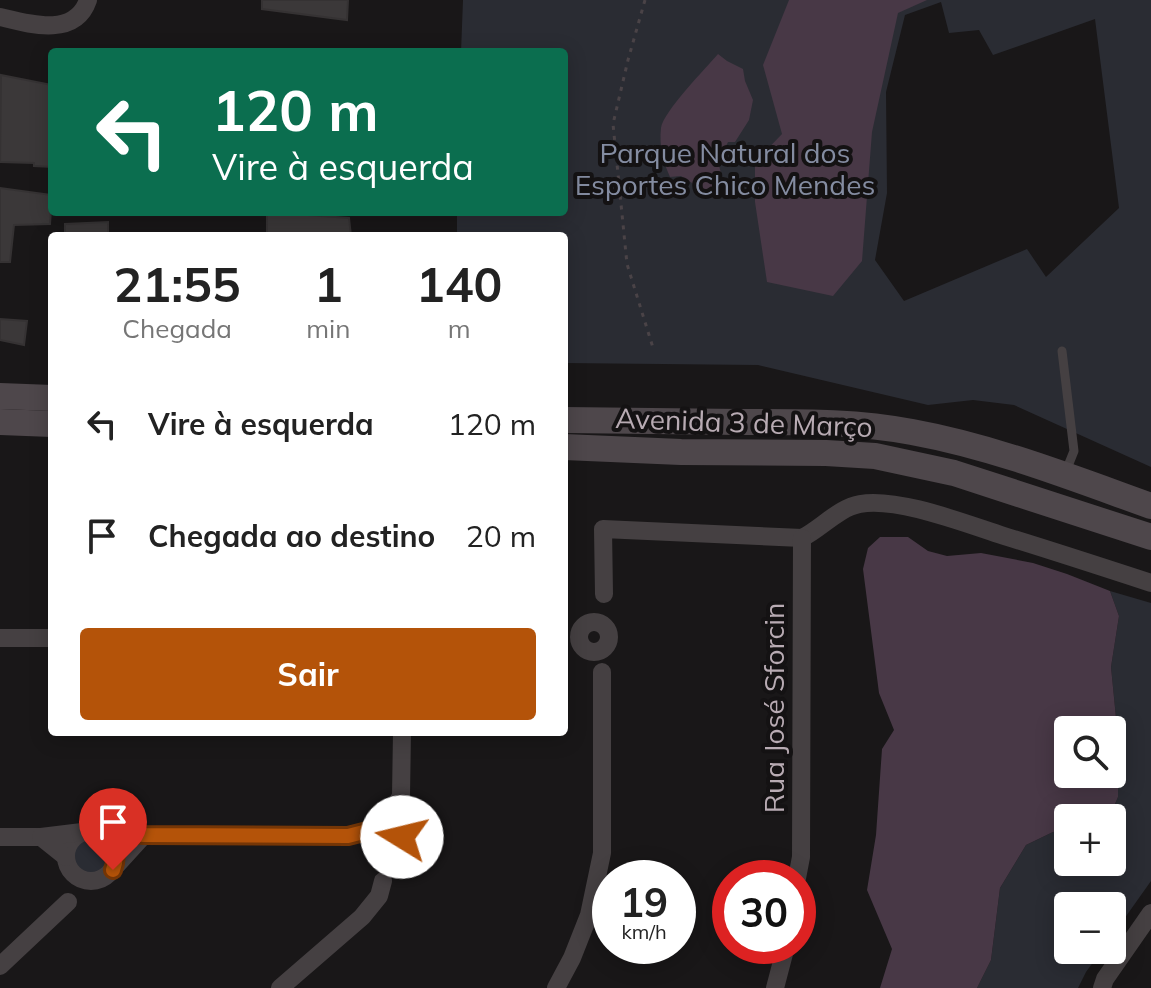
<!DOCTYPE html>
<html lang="pt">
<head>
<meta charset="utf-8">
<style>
	:root { --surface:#fff; --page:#f2f2f2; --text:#222; --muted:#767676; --accent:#b45309 }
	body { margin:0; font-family:Mulish,sans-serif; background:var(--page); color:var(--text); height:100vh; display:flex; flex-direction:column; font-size:30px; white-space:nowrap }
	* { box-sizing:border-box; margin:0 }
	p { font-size:26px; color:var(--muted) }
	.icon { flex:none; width:44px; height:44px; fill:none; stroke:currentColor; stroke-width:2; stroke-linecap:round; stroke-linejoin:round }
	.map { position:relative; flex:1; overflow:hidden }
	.sheet { position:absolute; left:48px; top:232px; width:520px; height:504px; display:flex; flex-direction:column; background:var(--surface); border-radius:8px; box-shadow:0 4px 20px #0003 }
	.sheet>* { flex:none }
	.guide { position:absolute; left:48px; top:48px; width:520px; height:168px; border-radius:8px; box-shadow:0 4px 20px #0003; background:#0b6e4f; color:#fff; overflow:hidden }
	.tools { position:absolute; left:1054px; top:716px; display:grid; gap:16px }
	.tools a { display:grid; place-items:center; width:72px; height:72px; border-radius:8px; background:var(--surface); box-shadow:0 4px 20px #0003; font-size:40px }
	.speed { position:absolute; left:592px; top:860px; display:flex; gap:16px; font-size:40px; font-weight:700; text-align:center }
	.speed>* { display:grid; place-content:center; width:104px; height:104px; border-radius:50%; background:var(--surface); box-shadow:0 4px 20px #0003; line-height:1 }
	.speed small { font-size:20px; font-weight:400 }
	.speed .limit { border:12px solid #d22; background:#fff; color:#111 }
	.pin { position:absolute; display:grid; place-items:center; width:68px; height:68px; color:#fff; margin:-82px -34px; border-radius:50% 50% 50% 0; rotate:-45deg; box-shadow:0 0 8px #0007 }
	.pin .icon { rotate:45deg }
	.me { position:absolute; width:88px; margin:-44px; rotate:279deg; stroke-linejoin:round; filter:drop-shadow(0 0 6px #0008) }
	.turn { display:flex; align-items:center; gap:28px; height:168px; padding:0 32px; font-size:36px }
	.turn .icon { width:104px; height:104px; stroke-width:2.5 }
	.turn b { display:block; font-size:56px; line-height:68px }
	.eta { display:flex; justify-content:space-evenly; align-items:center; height:136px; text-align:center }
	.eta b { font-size:48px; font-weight:700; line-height:56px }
	.primary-button { display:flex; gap:16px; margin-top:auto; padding:16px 32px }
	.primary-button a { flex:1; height:92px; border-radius:8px; background:var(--accent); color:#fff; font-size:32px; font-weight:700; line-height:92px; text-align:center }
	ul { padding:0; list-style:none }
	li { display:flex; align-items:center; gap:24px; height:112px; padding:0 32px }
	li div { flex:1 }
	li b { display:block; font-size:30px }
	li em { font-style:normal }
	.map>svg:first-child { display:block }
	.green { fill:#2a2c33; fill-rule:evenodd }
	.water { fill:#483846; fill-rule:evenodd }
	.building { fill:#3b3839; stroke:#353233; stroke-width:2 }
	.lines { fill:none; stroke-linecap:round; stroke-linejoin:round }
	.path { stroke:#4a4347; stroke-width:3; stroke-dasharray:4 6; stroke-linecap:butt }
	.service { stroke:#454042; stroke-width:9 }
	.minor { stroke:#454042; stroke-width:18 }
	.secondary { stroke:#4e474b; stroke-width:26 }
	.route-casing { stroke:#753606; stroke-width:20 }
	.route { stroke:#b45309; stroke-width:14 }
	.labels { text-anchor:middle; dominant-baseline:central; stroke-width:8; stroke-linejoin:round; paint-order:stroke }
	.park-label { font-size:28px; fill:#848ca1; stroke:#141213 }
	.street-label { font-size:28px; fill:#b8abb3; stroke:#141213 }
</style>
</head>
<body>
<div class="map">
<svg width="1151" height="988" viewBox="0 0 1151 988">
	<rect width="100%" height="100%" fill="#191718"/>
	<g class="green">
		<path d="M463,0H1151V467L1014,405L973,400L928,405L758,365L564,363V236H457V212H564V52H461ZM941,2L949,33L979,30L993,55L1095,19L1119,208L1046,277L1027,249L904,301L875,260L887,193L886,92L905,15Z"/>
		<path d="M1110,591L1151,603V881L1112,936V906H1068V950H1102L1086,972L1078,988H977L991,960L1000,888L1026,845L1053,832L1068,831V862H1112V818H1109L1118,797V738L1111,667L1119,616Z"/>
		<circle cx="91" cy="856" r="20"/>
	</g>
	<g class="water">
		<path d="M789,0H927L898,13L872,132L862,261L833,296L767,282L755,202V162L782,134L763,65Z"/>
		<path d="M718,54L727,61L743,69L745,81L753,100L749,120L735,142H728L718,162L724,184L708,193L681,176L670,177C663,161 659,146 661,128C663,112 706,68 718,54Z"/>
		<path d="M880,537H908L928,551L947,556L981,553L1033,563L1067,574L1110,591L1119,616L1111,667L1118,738V797L1109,818H1068V831L1053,832L1026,845L1000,888L991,960L977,988H880L892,949L867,890L876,835L882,749L894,730L879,693L863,569L868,548ZM1068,730H1112V774H1068Z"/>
	</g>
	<g class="building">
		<path d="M262,0H348L347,20L262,9Z"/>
		<path d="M1,75L52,85V167L34,166V163L0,162Z"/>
		<path d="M0,188L52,195L50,224L14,225L10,262H0Z"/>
		<path d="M267,212L349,218L351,236L267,235Z"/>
		<path d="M108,222V236H65V224Z"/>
		<path d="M0,319L27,321L24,345L0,340Z"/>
	</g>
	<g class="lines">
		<path class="path" d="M645,0L628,60L613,124L627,264L654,351"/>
		<path class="service" d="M1062,351L1074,451L1066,471"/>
		<g class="minor">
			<path d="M0,17C29,24 75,38 88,0"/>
			<path d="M604,594L603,529L802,538C822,528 838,508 860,504C898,497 966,524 1004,536C1053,551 1102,567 1151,583"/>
			<circle cx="594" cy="637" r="15"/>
			<path d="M0,638H52"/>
			<path d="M401,796L402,732"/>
			<path d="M383,827L401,796L403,842L399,853C384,864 369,854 372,836L383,827H392L402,837"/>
			<circle cx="91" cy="856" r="25"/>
			<path d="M99,832L144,835L114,868"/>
			<path d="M144,835L348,836"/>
			<path d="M0,837H41"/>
			<path d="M66,857L41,837L82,832"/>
			<path d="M797,878L801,857L802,538"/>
			<path d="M0,966L68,902"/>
			<path d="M280,988L362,917L379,896L383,881"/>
			<path d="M556,988L572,958L589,915L602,853V672"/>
			<path d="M775,988L786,946"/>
			<path d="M1102,988L1105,979L1151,913"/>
		</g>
		<g class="secondary">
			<path d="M0,396L52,398"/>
			<path d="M564,420C623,421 682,421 741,422C798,422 856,421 912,432C994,447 1073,478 1151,506"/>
			<path d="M0,422L52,424"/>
			<path d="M564,447L681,452L826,453L875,456L954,473L1151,537"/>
		</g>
	</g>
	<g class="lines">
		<g class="route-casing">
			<path id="route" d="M113,870C119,854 115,840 99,832L144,835L348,836L387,826L396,829L402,837"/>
		</g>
		<use href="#route" class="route"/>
	</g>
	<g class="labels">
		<g class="park-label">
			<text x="725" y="152">Parque Natural dos<tspan x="725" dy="32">Esportes Chico Mendes</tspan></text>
		</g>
		<g class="street-label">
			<text transform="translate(744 422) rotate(2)">Avenida 3 de Março</text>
			<text transform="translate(773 708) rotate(-90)">Rua José Sforcin</text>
		</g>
	</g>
</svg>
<div class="tools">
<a><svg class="icon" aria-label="search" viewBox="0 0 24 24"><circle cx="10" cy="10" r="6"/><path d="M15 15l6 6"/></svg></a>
<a>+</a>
<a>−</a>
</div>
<div class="speed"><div>19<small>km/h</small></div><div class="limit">30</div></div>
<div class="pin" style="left:113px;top:870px;background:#d93025"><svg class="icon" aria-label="arrive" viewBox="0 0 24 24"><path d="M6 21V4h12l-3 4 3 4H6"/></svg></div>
<svg class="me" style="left:402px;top:837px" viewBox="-20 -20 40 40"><circle r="19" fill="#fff"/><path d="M0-13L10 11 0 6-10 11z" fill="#b45309"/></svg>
<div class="guide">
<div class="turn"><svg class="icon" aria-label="left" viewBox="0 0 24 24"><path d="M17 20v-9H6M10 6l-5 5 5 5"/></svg><div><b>120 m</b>Vire à esquerda</div></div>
</div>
<section class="sheet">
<div class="eta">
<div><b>21:55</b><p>Chegada</p></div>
<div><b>1</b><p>min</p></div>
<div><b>140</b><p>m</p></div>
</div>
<ul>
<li><svg class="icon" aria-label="left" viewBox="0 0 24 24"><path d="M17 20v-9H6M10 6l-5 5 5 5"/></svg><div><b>Vire à esquerda</b></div><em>120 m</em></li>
<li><svg class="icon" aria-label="arrive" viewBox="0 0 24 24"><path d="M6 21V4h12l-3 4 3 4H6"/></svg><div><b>Chegada ao destino</b></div><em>20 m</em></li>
</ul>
<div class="primary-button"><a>Sair</a></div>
</section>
</div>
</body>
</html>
